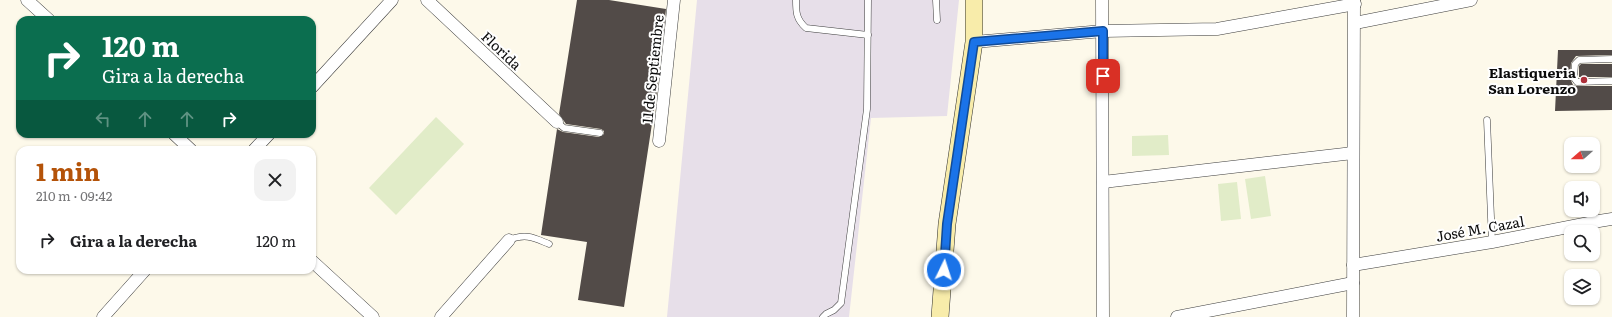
<!DOCTYPE html>
<html lang="es">
<head>
<meta charset="utf-8">
<style>
	:root { --surface:#fff; --page:#f2f2f2; --text:#202124; --muted:#757577; --accent:#b45309 }
	body { margin:0; font-family:Literata,serif; background:var(--page); color:var(--text); height:100vh; display:flex; flex-direction:column; font-size:15px; white-space:nowrap }
	* { box-sizing:border-box; margin:0 }
	p { font-size:13px; color:var(--muted) }
	.icon { flex:none; width:22px; height:22px; fill:none; stroke:currentColor; stroke-width:2; stroke-linecap:round; stroke-linejoin:round }
	.map { position:relative; flex:1; overflow:hidden }
	.details { position:absolute; left:16px; top:146px; width:300px; height:128px; display:flex; flex-direction:column; background:var(--surface); border-radius:12px; box-shadow:0 1px 3px #0004 }
	.details>* { flex:none }
	.banner { position:absolute; left:16px; top:16px; width:300px; height:122px; border-radius:12px; box-shadow:0 1px 3px #0004; background:#0b6e4f; color:#fff; overflow:hidden }
	.needle { width:26px; rotate:250deg }
	.buttons { position:absolute; left:1564px; top:137px; display:grid; gap:8px }
	.buttons a { display:grid; place-items:center; width:36px; height:36px; border-radius:8px; background:var(--surface); box-shadow:0 1px 3px #0004; font-size:20px }
	.pin { position:absolute; display:grid; place-items:center; width:34px; height:34px; color:#fff; margin:-17px; border-radius:8px; box-shadow:0 2px 6px #0006 }
	.me { position:absolute; width:44px; margin:-22px; rotate:4deg; stroke-linejoin:round; filter:drop-shadow(0 0 3px #0008) }
	.turn { display:flex; align-items:center; gap:14px; height:84px; padding:0 20px; font-size:18px }
	.turn .icon { width:52px; height:52px; stroke-width:2.5 }
	.turn b { display:block; font-size:28px; line-height:34px }
	.lanes { display:flex; align-items:center; height:38px; padding:0 20px; background:#0003; justify-content:center; gap:20px; direction:ltr }
	.lanes .off { opacity:.35 }
	.round { display:grid; place-items:center; flex:none; width:42px; height:42px; border-radius:12px; background:var(--page) }
	.head { display:flex; align-items:center; justify-content:space-between; height:68px; padding:0 20px }
	h1 { font-size:24px; font-weight:700; line-height:30px; color:var(--accent) }
	ul { padding:0; list-style:none }
	li { display:flex; align-items:center; gap:12px; height:52px; padding:0 20px }
	li div { flex:1 }
	li b { display:block; font-size:15px }
	li em { font-style:normal }
	.map>svg:first-child { display:block }
	.industrial { fill:#e7dfe9 }
	.pitch { fill:#e1ecc8 }
	.building { fill:#524b48 }
	.lines { fill:none; stroke-linecap:round; stroke-linejoin:round }
	.lane-casing { stroke:#3d3d3d; stroke-width:7 }
	.street-casing { stroke:#3d3d3d; stroke-width:13 }
	.secondary-casing { stroke:#2c2c2c; stroke-width:18 }
	.lane { stroke:#fff; stroke-width:6 }
	.street { stroke:#fff; stroke-width:12 }
	.secondary { stroke:#f8ecaa; stroke-width:17 }
	.route-casing { stroke:#114b97; stroke-width:10 }
	.route { stroke:#1a73e8; stroke-width:7 }
	.poi-dot { fill:#ad303a; stroke:#fff; stroke-width:1.5 }
	.labels { text-anchor:middle; dominant-baseline:central; stroke-width:4; stroke-linejoin:round; paint-order:stroke }
	.street-label { font-size:14px; fill:#0a0a0a; stroke:#fff }
	.poi-label { font-size:14px; font-weight:bold; fill:#0a0a0a; stroke:#fff; text-anchor:end }
</style>
</head>
<body>
<div class="map">
<svg width="1612" height="317" viewBox="0 0 1612 317">
	<rect width="100%" height="100%" fill="#fdf9ea"/>
	<path class="industrial" d="M697,0H959L947,116L871,118L849,317H667Z"/>
	<g class="pitch">
		<path d="M436,117L464,144L396,215L369,188Z"/>
		<path d="M1168,135L1169,155L1132,156V136Z"/>
		<path d="M1265,176L1271,216L1251,219L1245,179Z"/>
		<path d="M1237,182L1241,219L1221,221L1218,184Z"/>
	</g>
	<g class="building">
		<path d="M577,0H609L666,9L657,91L624,307L578,300L587,242L541,235L557,129L563,132L599,137L604,134V131L601,129L566,124L559,114Z"/>
		<path d="M1558,50H1612V55L1576,56L1571,63L1570,78L1573,85L1577,86H1612V110L1555,111Z"/>
		<path d="M1581,64H1612V77H1579V66Z"/>
	</g>
	<g class="lines">
		<g class="lane-casing">
			<g id="lane">
				<path d="M796,0C796,12 796,19 806,28L868,35"/>
				<path d="M936,0L937,20"/>
				<path d="M1612,59L1579,60L1575,64L1574,78L1577,82L1612,81"/>
				<path d="M1487,120L1492,242"/>
				<path d="M557,122L564,128L600,133"/>
				<path d="M509,240C526,233 534,238 549,244"/>
				<path d="M823,317L826,314L834,310L841,303L867,109L868,0"/>
			</g>
		</g>
		<g class="street-casing">
			<g id="street">
				<path d="M27,0L49,20"/>
				<path d="M427,0L557,122"/>
				<path d="M1102,0L1103,317"/>
				<path d="M1355,23L1471,0"/>
				<path d="M974,42L1103,31L1217,29L1355,4"/>
				<path d="M312,87L392,0"/>
				<path d="M174,134L191,150"/>
				<path d="M659,141L674,0"/>
				<path d="M254,150L269,134"/>
				<path d="M1103,182L1353,153"/>
				<path d="M312,261L373,317"/>
				<path d="M1353,265L1492,242L1599,221L1612,219"/>
				<path d="M103,317L145,270"/>
				<path d="M441,317L509,240"/>
				<path d="M1177,317L1353,283"/>
				<path d="M1353,317L1354,0"/>
			</g>
		</g>
		<g class="secondary-casing">
			<path id="secondary" d="M940,317L947,224L974,42V0"/>
		</g>
		<use href="#lane" class="lane"/>
		<use href="#street" class="street"/>
		<use href="#secondary" class="secondary"/>
	</g>
	<g class="lines">
		<g class="route-casing">
			<path id="route" d="M944,270L947,224L974,42L1103,31V76"/>
		</g>
		<use href="#route" class="route"/>
	</g>
	<circle class="poi-dot" cx="1584" cy="80" r="4"/>
	<g class="labels">
		<g class="street-label">
			<text transform="translate(502 50) rotate(43)">Florida</text>
			<text transform="translate(652 69) rotate(-84)">11 de Septiembre</text>
			<text transform="translate(1480 228) rotate(-10)">José M. Cazal</text>
		</g>
		<g class="poi-label">
			<text x="1576" y="72">Elastiqueria<tspan x="1576" dy="16">San Lorenzo</tspan></text>
		</g>
	</g>
</svg>
<div class="buttons">
<a><svg class="needle" viewBox="-14 -14 28 28"><path d="M0-13l5 13h-10z" fill="#e53935"/><path d="M0 13l5-13h-10z" fill="#757577"/></svg></a>
<a><svg class="icon" aria-label="sound" viewBox="0 0 24 24"><path d="M4 9h4l5-4v14l-5-4H4zM17 9q2 3 0 6"/></svg></a>
<a><svg class="icon" aria-label="search" viewBox="0 0 24 24"><circle cx="10" cy="10" r="6"/><path d="M15 15l6 6"/></svg></a>
<a><svg class="icon" aria-label="layers" viewBox="0 0 24 24"><path d="M12 4l9 5-9 5-9-5zM3 14l9 5 9-5"/></svg></a>
</div>
<div class="pin" style="left:1103px;top:76px;background:#d93025"><svg class="icon" aria-label="arrive" viewBox="0 0 24 24"><path d="M6 21V4h12l-3 4 3 4H6"/></svg></div>
<svg class="me" style="left:944px;top:270px" viewBox="-20 -20 40 40"><circle r="17" fill="#1a73e8" stroke="#fff" stroke-width="3"/><path d="M0-11L8 9 0 5-8 9z" fill="#fff"/></svg>
<div class="banner">
<div class="turn"><svg class="icon" aria-label="right" viewBox="0 0 24 24"><path d="M7 20v-9h11M14 6l5 5-5 5"/></svg><div><b>120 m</b>Gira a la derecha</div></div>
<div class="lanes"><svg class="icon off" aria-label="left" viewBox="0 0 24 24"><path d="M17 20v-9H6M10 6l-5 5 5 5"/></svg><svg class="icon off" aria-label="ahead" viewBox="0 0 24 24"><path d="M12 20V5M6 11l6-6 6 6"/></svg><svg class="icon off" aria-label="ahead" viewBox="0 0 24 24"><path d="M12 20V5M6 11l6-6 6 6"/></svg><svg class="icon" aria-label="right" viewBox="0 0 24 24"><path d="M7 20v-9h11M14 6l5 5-5 5"/></svg></div>
</div>
<section class="details">
<div class="head"><div><h1>1 min</h1><p>210 m · 09:42</p></div><a class="round"><svg class="icon" aria-label="close" viewBox="0 0 24 24"><path d="M6 6l12 12M18 6L6 18"/></svg></a></div>
<ul>
<li><svg class="icon" aria-label="right" viewBox="0 0 24 24"><path d="M7 20v-9h11M14 6l5 5-5 5"/></svg><div><b>Gira a la derecha</b></div><em>120 m</em></li>
</ul>
</section>
</div>
</body>
</html>
